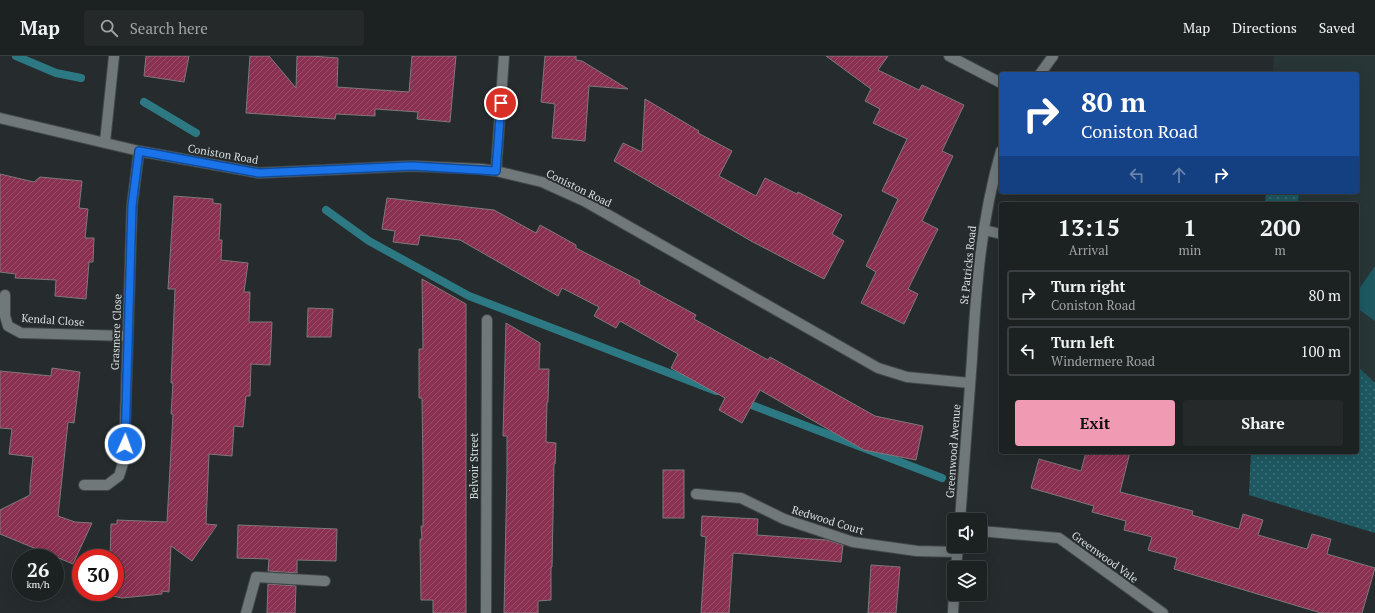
<!DOCTYPE html>
<html lang="en">
<head>
<meta charset="utf-8">
<style>
	:root { --surface:#1c2122; --page:#25292a; --text:#f1f3f6; --muted:#a0a3a5; --line:#3a3e40; --accent:#f19ab4 }
	body { margin:0; font-family:"PT Serif",serif; background:var(--page); color:var(--text); height:100vh; display:flex; flex-direction:column; font-size:15px; white-space:nowrap }
	* { box-sizing:border-box; margin:0 }
	p { font-size:13px; color:var(--muted) }
	.icon { flex:none; width:22px; height:22px; fill:none; stroke:currentColor; stroke-width:2; stroke-linecap:round; stroke-linejoin:round }
	.map { position:relative; flex:1; overflow:hidden }
	.details { position:absolute; left:999px; top:146px; width:360px; height:252px; display:flex; flex-direction:column; background:var(--surface); border-radius:4px; box-shadow:0 4px 16px #0002,0 0 0 1px var(--line) }
	.details>* { flex:none }
	.top-card { position:absolute; left:999px; top:16px; width:360px; height:122px; border-radius:4px; box-shadow:0 4px 16px #0002,0 0 0 1px var(--line); background:#1a4fa0; color:#fff; overflow:hidden }
	.tools { position:absolute; left:947px; top:457px; display:grid; gap:8px }
	.tools a { display:grid; place-items:center; width:40px; height:40px; border-radius:4px; background:var(--surface); box-shadow:0 4px 16px #0002,0 0 0 1px var(--line); font-size:20px }
	.speed { position:absolute; left:12px; top:493px; display:flex; gap:8px; font-size:20px; font-weight:700; text-align:center }
	.speed>* { display:grid; place-content:center; width:52px; height:52px; border-radius:50%; background:var(--surface); box-shadow:0 4px 16px #0002,0 0 0 1px var(--line); line-height:1 }
	.speed small { font-size:10px; font-weight:400 }
	.speed .limit { border:6px solid #d22; background:#fff; color:#111 }
	.pin { position:absolute; display:grid; place-items:center; width:34px; height:34px; color:#fff; margin:-17px; border:2px solid #fff; border-radius:50%; box-shadow:0 1px 4px #0007 }
	.me { position:absolute; width:44px; margin:-22px; rotate:2deg; stroke-linejoin:round; filter:drop-shadow(0 0 3px #0008) }
	.turn { display:flex; align-items:center; gap:14px; height:84px; padding:0 16px; font-size:18px }
	.turn .icon { width:52px; height:52px; stroke-width:2.5 }
	.turn b { display:block; font-size:28px; line-height:34px }
	.lanes { display:flex; align-items:center; height:38px; padding:0 16px; background:#0003; justify-content:center; gap:20px; direction:ltr }
	.lanes .off { opacity:.35 }
	.eta { display:flex; justify-content:space-evenly; align-items:center; height:68px; text-align:center }
	.eta b { font-size:24px; font-weight:700; line-height:28px }
	.button { display:flex; gap:8px; margin-top:auto; padding:8px 16px }
	.button a { flex:1; height:46px; border-radius:4px; background:var(--accent); color:#111; font-size:16px; font-weight:700; line-height:46px; text-align:center }
	.button a+a { background:var(--page); color:var(--text) }
	ul { padding:0; list-style:none }
	li { display:flex; align-items:center; gap:12px; height:50px; margin:0 8px 6px; padding:0 8px; border:2px solid var(--line); border-radius:4px }
	li div { flex:1 }
	li b { display:block; font-size:15px }
	li em { font-style:normal }
	header { display:flex; align-items:center; gap:24px; box-sizing:border-box; height:56px; padding:0 20px; background:var(--surface); border-bottom:1px solid var(--line) }
	header strong { font-size:19px }
	nav { display:flex; gap:22px; margin-inline-start:auto; font-size:14px }
	.search { width:280px; height:36px; background:var(--page); display:flex; align-items:center; gap:10px; box-sizing:border-box; padding:0 14px; border-radius:4px; color:var(--muted); font-size:15px }
	.map>svg:first-child { display:block }
	.built { fill:#283638 }
	.grass { fill:url(#grass-dots) }
	.pitch { fill:#1e5962 }
	.lines { fill:none; stroke-linecap:round; stroke-linejoin:round }
	.stream { stroke:#2c7984; stroke-width:8 }
	.building { fill:url(#building-hatch); stroke:#7f787a }
	.service-casing { stroke:#43494a; stroke-width:12 }
	.minor-casing { stroke:#43494a; stroke-width:12 }
	.service { stroke:#707879; stroke-width:10 }
	.minor { stroke:#707879; stroke-width:10 }
	.route-casing { stroke:#114b97; stroke-width:10 }
	.route { stroke:#1a73e8; stroke-width:7 }
	.labels { text-anchor:middle; dominant-baseline:central; stroke-width:4; stroke-linejoin:round; paint-order:stroke }
	.street-label { font-size:11px; fill:#d8dddd; stroke:#262c2d }
</style>
</head>
<body>
<header>
<strong>Map</strong>
<div class="search"><svg class="icon" aria-label="search" viewBox="0 0 24 24"><circle cx="10" cy="10" r="6"/><path d="M15 15l6 6"/></svg>Search here</div>
<nav><a>Map</a><a>Directions</a><a>Saved</a></nav>
</header>
<div class="map">
<svg width="1375" height="557" viewBox="0 0 1375 557">
	<defs>
		<pattern id="grass-dots" width="8" height="8" patternUnits="userSpaceOnUse"><rect width="8" height="8" fill="#1e5962"/><path d="M2 2h.1M6 6h.1" fill="none" stroke="#3e7078" stroke-width="1.8" stroke-linecap="round"/></pattern>
		<pattern id="building-hatch" width="6" height="6" patternUnits="userSpaceOnUse"><rect width="6" height="6" fill="#8a3051"/><path d="M-1 1l2-2M0 6l6-6M5 7l2-2" fill="none" stroke="#9a4e6a"/></pattern>
	</defs>
	<rect width="100%" height="100%" fill="#262c2d"/>
	<path class="built" d="M1274,0H1375V327L1357,310V148H1298L1299,136H1357V18H1273Z"/>
	<g class="grass">
		<path d="M1266,136H1299L1298,148H1265Z"/>
		<path d="M1357,310L1375,327V477L1249,439L1251,396H1357Z"/>
	</g>
	<path class="pitch" d="M1375,210V265L1357,252V236Z"/>
	<g class="lines">
		<g class="stream">
			<path d="M16,0L56,17L81,22"/>
			<path d="M144,46L196,77"/>
			<path d="M326,154L369,185L469,240L716,335"/>
			<path d="M741,345L942,422"/>
		</g>
	</g>
	<g class="building">
		<path d="M146,0H189L184,26L144,20Z"/>
		<path d="M250,0H269L296,32L297,0H311L338,2L337,31L409,36L412,0H456L450,66L417,63L418,56L375,53V60L336,58L335,63L246,57Z"/>
		<path d="M545,0H576V4L582,5L628,33L589,30L585,85L552,82L555,48L541,46Z"/>
		<path d="M826,0H888L878,14L919,34L922,29L964,49L942,95L953,100L922,165L938,173L908,233L918,238L904,268L861,247L876,216L866,210L898,143L882,135L907,83L873,67L880,53L865,45L871,33Z"/>
		<path d="M645,43L699,75L698,77L732,95L719,120L756,140L765,122L797,138L798,136L842,159L832,178L844,185L824,223L751,185L614,105L623,87L642,96Z"/>
		<path d="M0,118L34,126L40,121L82,125L79,152L88,153L85,182H94L93,206H89L86,243L55,240L56,224L15,222L16,218L0,216Z"/>
		<path d="M174,140L213,143V147L221,148L219,184H222L221,204L248,207L244,236H250L249,266H272L270,309L251,308L250,340H246L243,371L234,370L232,400L209,398L206,468L217,469L192,505L171,490L169,536L162,535V538L122,542L108,539V536H115V502H110L111,468H117V464L167,466L173,358H171L173,327H171L175,233H168Z"/>
		<path d="M387,142L494,154L536,177L540,169L576,189V192L640,225L639,228L696,259L694,263L768,304L770,301L875,360L923,370L916,404L864,394L760,334L742,367L719,354L725,342L671,312L678,298L620,265L616,272L594,260L599,251L562,232L558,240L460,184L420,179L418,189L393,186L395,175L382,173Z"/>
		<path d="M422,223L466,248V557H433V544H421L420,483H422L421,470H423V413L422,342H419V293H423Z"/>
		<path d="M308,252L333,253L331,281H307Z"/>
		<path d="M506,267L540,287L539,313H549L548,346H547L546,386L556,387L555,408H554L552,511H551V544L538,545V557H504L507,414V380H503Z"/>
		<path d="M52,312L80,316L74,367L68,366L58,460L75,466L92,467L73,508L0,478V454L30,439V430L33,401L9,398L12,373L0,372V315L51,320Z"/>
		<path d="M1086,396H1130L1120,436L1193,455L1192,459L1239,473L1243,458L1263,464L1258,479L1307,493L1312,478L1331,483L1327,498L1375,512L1362,557H1321L1174,513L1177,502L1148,494L1152,481L1124,474L1126,465L1092,456L1094,450L1031,432L1039,403L1081,415Z"/>
		<rect x="663" y="414" width="21" height="48"/>
		<path d="M702,460L758,463L757,479L827,484L843,489L841,506L733,497L729,557H701L706,481L701,480Z"/>
		<path d="M238,469L337,473L336,505L297,504V517L268,515L269,503L237,502Z"/>
		<path d="M871,509L900,511L896,557H868Z"/>
		<path d="M268,528L296,530L295,557H267Z"/>
	</g>
	<g class="lines">
		<g class="service-casing">
			<path id="service" d="M696,438L741,442L784,463L853,486L917,495L957,496"/>
		</g>
		<g class="minor-casing">
			<g id="minor">
				<path d="M949,0L1001,27"/>
				<path d="M1040,18L1053,0"/>
				<path d="M0,62L139,95L259,117L412,110L481,113L496,115L542,126L584,145L878,312L907,321L970,327"/>
				<path d="M105,86L114,0"/>
				<path d="M496,115L504,0"/>
				<path d="M984,174L1001,178"/>
				<path d="M5,239V260L8,270L21,277L128,280"/>
				<path d="M84,429H107L119,420L124,404L132,150L139,95"/>
				<path d="M960,464C964,410 968,357 972,303C976,233 981,163 1001,95"/>
				<path d="M980,475L1059,482L1163,557"/>
				<path d="M956,512L958,490"/>
				<path d="M246,557L256,521L325,525"/>
				<path d="M486,557L487,264"/>
				<path d="M953,557L954,538"/>
			</g>
		</g>
		<use href="#service" class="service"/>
		<use href="#minor" class="minor"/>
	</g>
	<g class="lines">
		<g class="route-casing">
			<path id="route" d="M125,388L132,150L139,95L259,117L412,110L496,115L501,47"/>
		</g>
		<use href="#route" class="route"/>
	</g>
	<g class="labels">
		<g class="street-label">
			<text transform="translate(223 98) rotate(10)">Coniston Road</text>
			<text transform="translate(579 132) rotate(26)">Coniston Road</text>
			<text transform="translate(968 209) rotate(-84)">St Patricks Road</text>
			<text transform="translate(53 264) rotate(4)">Kendal Close</text>
			<text transform="translate(116 276) rotate(-88)">Grasmere Close</text>
			<text transform="translate(953 395) rotate(-86)">Greenwood Avenue</text>
			<text transform="translate(474 410) rotate(-90)">Belvoir Street</text>
			<text transform="translate(828 464) rotate(17)">Redwood Court</text>
			<text transform="translate(1105 501) rotate(36)">Greenwood Vale</text>
		</g>
	</g>
</svg>
<div class="tools">
<a><svg class="icon" aria-label="sound" viewBox="0 0 24 24"><path d="M4 9h4l5-4v14l-5-4H4zM17 9q2 3 0 6"/></svg></a>
<a><svg class="icon" aria-label="layers" viewBox="0 0 24 24"><path d="M12 4l9 5-9 5-9-5zM3 14l9 5 9-5"/></svg></a>
</div>
<div class="speed"><div>26<small>km/h</small></div><div class="limit">30</div></div>
<div class="pin" style="left:501px;top:47px;background:#d93025"><svg class="icon" aria-label="arrive" viewBox="0 0 24 24"><path d="M6 21V4h12l-3 4 3 4H6"/></svg></div>
<svg class="me" style="left:125px;top:388px" viewBox="-20 -20 40 40"><circle r="17" fill="#1a73e8" stroke="#fff" stroke-width="3"/><path d="M0-11L8 9 0 5-8 9z" fill="#fff"/></svg>
<div class="top-card">
<div class="turn"><svg class="icon" aria-label="right" viewBox="0 0 24 24"><path d="M7 20v-9h11M14 6l5 5-5 5"/></svg><div><b>80 m</b>Coniston Road</div></div>
<div class="lanes"><svg class="icon off" aria-label="left" viewBox="0 0 24 24"><path d="M17 20v-9H6M10 6l-5 5 5 5"/></svg><svg class="icon off" aria-label="ahead" viewBox="0 0 24 24"><path d="M12 20V5M6 11l6-6 6 6"/></svg><svg class="icon" aria-label="right" viewBox="0 0 24 24"><path d="M7 20v-9h11M14 6l5 5-5 5"/></svg></div>
</div>
<section class="details">
<div class="eta">
<div><b>13:15</b><p>Arrival</p></div>
<div><b>1</b><p>min</p></div>
<div><b>200</b><p>m</p></div>
</div>
<ul>
<li><svg class="icon" aria-label="right" viewBox="0 0 24 24"><path d="M7 20v-9h11M14 6l5 5-5 5"/></svg><div><b>Turn right</b><p>Coniston Road</p></div><em>80 m</em></li>
<li><svg class="icon" aria-label="left" viewBox="0 0 24 24"><path d="M17 20v-9H6M10 6l-5 5 5 5"/></svg><div><b>Turn left</b><p>Windermere Road</p></div><em>100 m</em></li>
</ul>
<div class="button"><a>Exit</a><a>Share</a></div>
</section>
</div>
</body>
</html>
